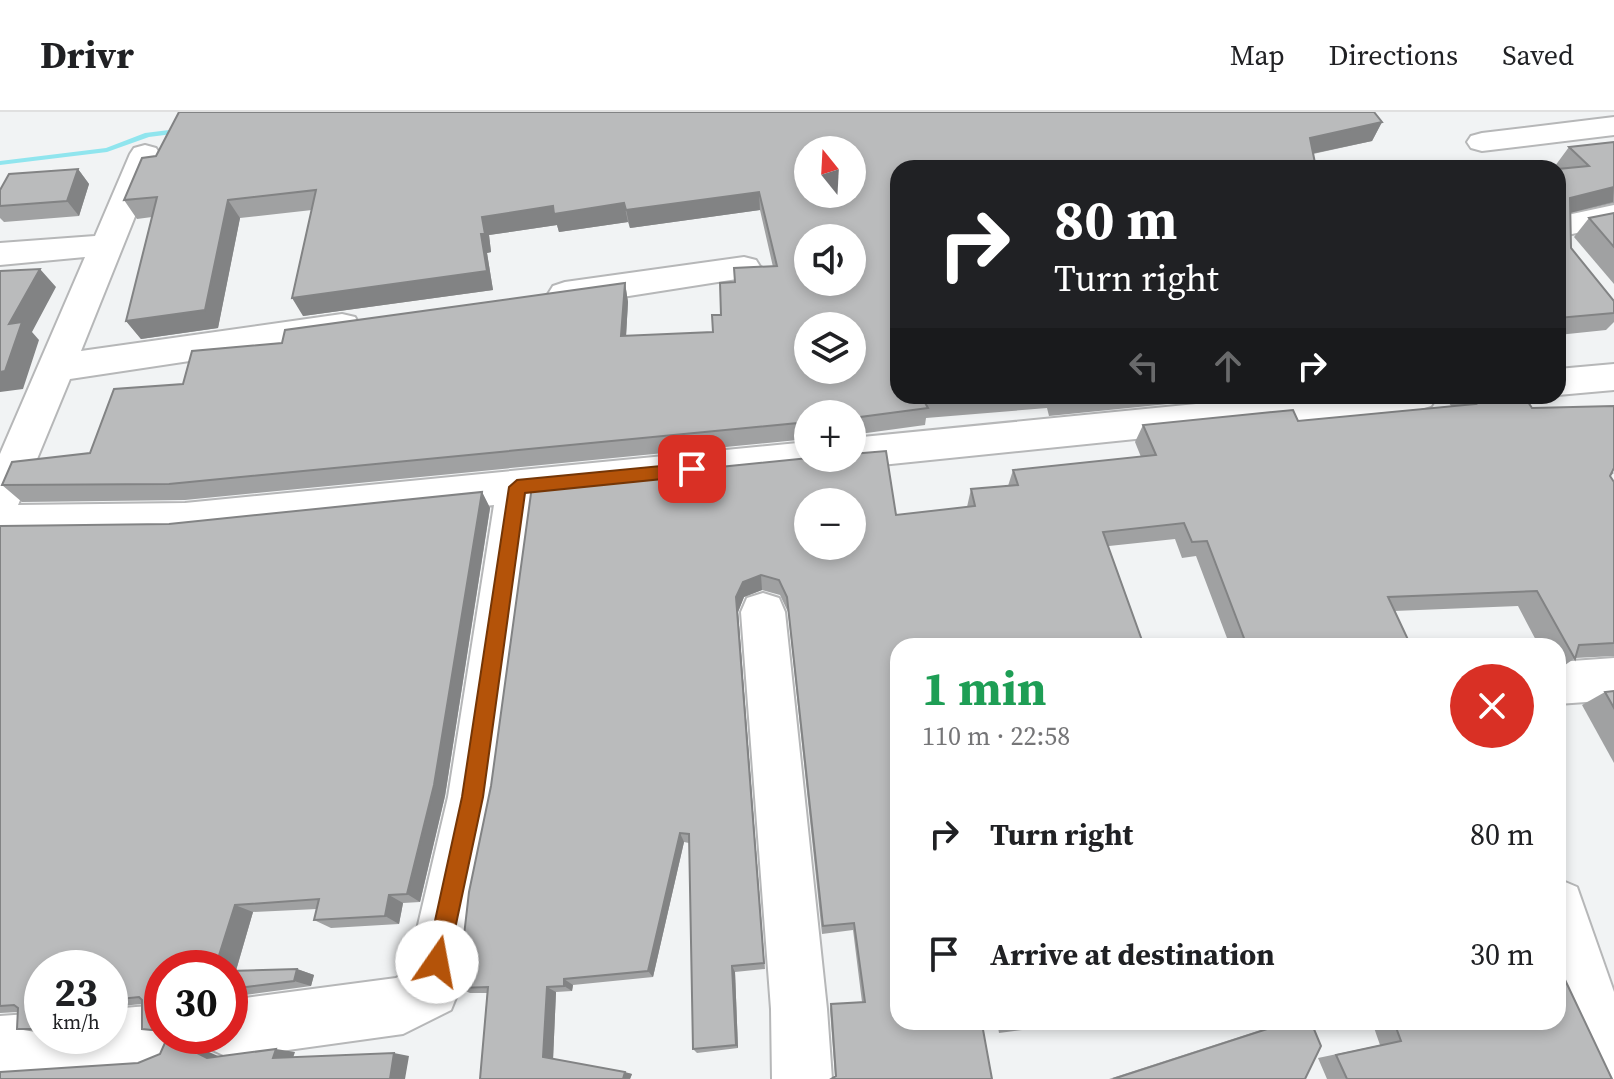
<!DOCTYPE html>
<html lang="en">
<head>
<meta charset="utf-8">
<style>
	:root { --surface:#fff; --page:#f2f2f2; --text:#202124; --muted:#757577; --line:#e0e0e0 }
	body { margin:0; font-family:"Source Serif 4",serif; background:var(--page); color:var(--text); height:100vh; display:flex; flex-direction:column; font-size:30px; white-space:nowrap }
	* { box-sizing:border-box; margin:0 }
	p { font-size:26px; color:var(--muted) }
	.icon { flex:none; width:44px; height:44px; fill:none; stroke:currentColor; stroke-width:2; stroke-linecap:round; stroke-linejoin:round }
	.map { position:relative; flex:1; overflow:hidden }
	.details { position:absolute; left:890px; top:526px; width:676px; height:392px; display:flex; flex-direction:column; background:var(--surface); border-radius:24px; box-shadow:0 4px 12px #0003 }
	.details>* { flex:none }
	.banner { position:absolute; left:890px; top:48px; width:676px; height:244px; border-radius:24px; box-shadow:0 4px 12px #0003; background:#202124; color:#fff; overflow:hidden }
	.needle { width:52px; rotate:342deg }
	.tools { position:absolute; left:794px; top:24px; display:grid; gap:16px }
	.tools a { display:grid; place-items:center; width:72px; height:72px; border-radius:50%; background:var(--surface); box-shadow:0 4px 12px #0003; font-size:40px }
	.speed { position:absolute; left:24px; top:838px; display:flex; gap:16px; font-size:40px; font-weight:700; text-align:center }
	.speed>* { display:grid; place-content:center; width:104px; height:104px; border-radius:50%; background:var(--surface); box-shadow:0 4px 12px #0003; line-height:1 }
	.speed small { font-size:20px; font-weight:400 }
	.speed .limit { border:12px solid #d22; background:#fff; color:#111 }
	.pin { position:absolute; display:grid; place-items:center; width:68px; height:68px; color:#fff; margin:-34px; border-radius:16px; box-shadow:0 4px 12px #0006 }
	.me { position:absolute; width:88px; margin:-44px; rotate:12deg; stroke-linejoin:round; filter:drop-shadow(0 0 6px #0008) }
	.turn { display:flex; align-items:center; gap:28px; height:168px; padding:0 32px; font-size:36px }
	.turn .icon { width:104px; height:104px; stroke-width:2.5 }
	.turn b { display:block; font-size:56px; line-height:68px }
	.lanes { display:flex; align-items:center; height:76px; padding:0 32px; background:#0003; justify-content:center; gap:40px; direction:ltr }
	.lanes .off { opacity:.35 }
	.round { display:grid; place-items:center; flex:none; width:84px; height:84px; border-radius:42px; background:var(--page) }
	.head { display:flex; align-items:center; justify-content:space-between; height:136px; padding:0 32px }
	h1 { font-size:48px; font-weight:700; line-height:60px; color:#1e9e55 }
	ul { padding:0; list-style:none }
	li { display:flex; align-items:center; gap:24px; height:120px; padding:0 32px }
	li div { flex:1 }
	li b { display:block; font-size:30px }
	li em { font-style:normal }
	header { display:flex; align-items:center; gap:48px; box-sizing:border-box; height:112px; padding:0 40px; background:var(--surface); border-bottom:2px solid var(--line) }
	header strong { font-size:38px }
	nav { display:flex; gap:44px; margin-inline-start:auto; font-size:28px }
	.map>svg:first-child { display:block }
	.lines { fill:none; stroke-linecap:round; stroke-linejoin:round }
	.stream { fill:#90e5ee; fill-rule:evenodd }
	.minor-casing { stroke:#b6b7b8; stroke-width:4 }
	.minor { fill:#fff; fill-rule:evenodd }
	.wall { fill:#a0a1a2 }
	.shaded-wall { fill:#828384 }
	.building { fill:#babbbc; stroke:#828384; stroke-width:2; fill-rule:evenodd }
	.route { fill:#b45309; stroke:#753606; stroke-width:2 }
</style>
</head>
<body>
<header>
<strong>Drivr</strong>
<nav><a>Map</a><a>Directions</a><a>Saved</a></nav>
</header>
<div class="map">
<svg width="1614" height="967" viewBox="0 0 1614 967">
	<rect width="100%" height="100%" fill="#f1f3f4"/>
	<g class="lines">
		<path class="stream" d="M185,16L189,18L188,20L149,25L107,40L0,53V49L106,36L145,21Z"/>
		<g class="minor-casing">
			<g id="minor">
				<path d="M1614,5V23L1482,39L1471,36L1467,30L1471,24L1482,21Z"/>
				<path d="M145,33L156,36L160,42L81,239L342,202L355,205L360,214L355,223L342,226L70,267L18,393L185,391L808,330V346H827L822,356L808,360L536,388L498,685L459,878L451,898L403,922L230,946L210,937L204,924H230V888L396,866L407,860L448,685L494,393L185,425L0,427V342L85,145L0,153V131L95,124L130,42L134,36Z"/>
				<path d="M1614,93V113L1558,125V105Z"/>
				<path d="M744,145L756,148L761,156L756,164L565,194L553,190L548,182L553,174L565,170Z"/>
				<path d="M1614,252V278L1558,283V257Z"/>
				<path d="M1278,284H1437L1431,294L1418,298L852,356L838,352L835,346H852V326Z"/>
				<path d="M763,481L779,486L785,500L827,897L832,967H772L771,897L741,500L747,486Z"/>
				<path d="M1614,546V588L1558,592V550Z"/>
				<path d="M1558,767L1577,775L1614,880V967H1593L1558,882Z"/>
				<path d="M162,893V924H190L182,942L162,951L0,962V904L42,901V924H110V897Z"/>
			</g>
		</g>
		<use href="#minor" class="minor"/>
	</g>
	<g class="wall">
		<path d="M1382,10L1372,29L1313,42L898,56V284H1247L1049,304L1047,296L926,306L925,313L852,323V302H808V327L185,388L22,390L2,373L90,341L183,272L282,231L625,171L628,190L626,224L713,220L735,170L773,155L760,98L630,116L628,110L559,120L557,113L489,123L491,140L487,141L493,178L303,204L312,98L240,106L218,216L141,227L126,209L152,105L137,107L124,88L142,46Z"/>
		<path d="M1614,30V91L1570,101L1571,136L1614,189V210L1606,218L1558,223V57L1555,54L1569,35Z"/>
		<path d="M78,57L89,72L79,104L4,110L0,106V78Z"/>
		<path d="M1614,101V172L1574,125L1589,106Z"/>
		<path d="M1444,284H1524L1532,296L1614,361L1610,364L1614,370V544L1575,546L1558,558V534H1539L1518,494L1394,499L1411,534H1230L1196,444L1182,446L1175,427L1109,434L898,534V910L835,965L830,897L831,892L862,890L853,818L822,822L788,500L780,483L762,478L744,485L738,500L765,857L735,860L738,936L697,941L693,937L689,731L684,730L653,865L573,873L572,879L556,880L553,947L632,962L630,967H480L487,881H470L458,876L469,780L852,346L896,403L967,395L971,377L1008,374L1013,358L1141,345L1135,330L1143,313L1298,309L1451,294Z"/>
		<path d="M482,380L490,396L445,684L420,790L403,791L399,812L331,816L314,808L317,797L253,800L236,859L297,857L314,863L311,874L230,885V856H162V920L142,917V892L110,895V856H42V921L17,917L18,900L0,901V414L169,412Z"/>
		<path d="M1614,579V651L1582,593L1605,580Z"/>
		<path d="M997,910H1086L999,921Z"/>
		<path d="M1285,910H1311L1305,967H1109Z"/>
		<path d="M1372,910H1558L1612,967H1327L1318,946L1380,933Z"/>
	</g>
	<g class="shaded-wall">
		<path d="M1382,10L1372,29L1301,44L1310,26Z"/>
		<path d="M78,57L89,72L79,104L67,89Z"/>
		<path d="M1614,75L1613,90L1558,104L1570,86Z"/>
		<path d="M759,80L760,98L630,116L626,98Z"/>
		<path d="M228,88L240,106L218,216L141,227L126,209Z"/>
		<path d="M624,91L628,110L559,120L557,113L489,123L491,140L487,141L493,178L303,204L292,186L481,122L482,105L553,94Z"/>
		<path d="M40,157L56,175L32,220L39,228L23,277L0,280V260L9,212Z"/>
		<path d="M625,171L628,190L625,242L621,224Z"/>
		<path d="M482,380L490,396L445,684L420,790L407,782Z"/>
		<path d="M761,463L762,478L744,485L738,500L765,857L736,485L743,470Z"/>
		<path d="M680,721L684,730L653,865L648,859Z"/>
		<path d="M389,783L403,791L399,812L385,804Z"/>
		<path d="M235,793L253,800L234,865L230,864V856H215Z"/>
		<path d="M732,854L735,860L738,936L736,933Z"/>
		<path d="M297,857L314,863L311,874L294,869Z"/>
		<path d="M564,867L573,873L572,879L564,874Z"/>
		<path d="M547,875L556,880L553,948L543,945Z"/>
		<path d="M181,924H201L209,940L229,949L207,946L187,936Z"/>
		<path d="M276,937L295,940L292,949L273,946Z"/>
		<path d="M394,941L409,944L405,967H390Z"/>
		<path d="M625,960L632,962L630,967H623Z"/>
	</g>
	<g class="building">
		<path d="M179,0H1374L1382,10L1310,26L1316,56H898V284H981L924,289L928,296L853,306L852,312V302H808V310L169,372L2,373L12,350L90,341L114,277L183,272L192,239L282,231L285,218L625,171L621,224L713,220L712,203H721L720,171L735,170L734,156L777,154L759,80L626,98L624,91L554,102L553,94L482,105L485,122H481L487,159L292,186L316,78L228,88L205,198L126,209L157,85L124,88L142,46L156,44ZM808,38H852V82H808ZM808,126H852V170H808ZM808,214H852V258H808Z"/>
		<path d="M1614,30V75L1570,86L1571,136L1614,189V201L1558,206V57L1589,54L1569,35Z"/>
		<path d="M1440,50L1446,56H1384Z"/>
		<path d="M78,57L67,89L0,94V78L9,62Z"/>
		<path d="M1614,101V135L1589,106Z"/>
		<path d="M40,157L9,212L22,210L5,259L0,260V159Z"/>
		<path d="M1054,284H1077L1055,286Z"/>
		<path d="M1471,284H1524L1532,296L1614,294V356L1610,364L1614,370V531L1579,533L1575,547L1537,479L1388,485L1411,534H1247L1207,429L1192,430L1184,411L1103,420L1144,534H898V910H933L934,916L982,912L992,967H831L836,964L831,892L865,890L854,811L823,814L787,485L779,468L761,463L743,470L736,485L764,851L732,854L736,933L693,937L689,722L680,721L648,859L564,867V874L547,875L543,945L625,960L623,967H480L488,875L458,876L469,780L491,674L532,374L809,346H852V342L886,339L896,403L975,394L971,377L1018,373L1013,358L1156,343L1143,313L1293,298L1298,309L1476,292ZM808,390H852V434H808Z"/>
		<path d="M482,380L434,673L407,782L389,783L385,804L314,808L319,787L235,793L215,856H162V919L142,917V888L139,885L110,888V856H42V917H17L18,896L14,893L0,894V414L169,412Z"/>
		<path d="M1614,579V596L1605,580Z"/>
		<path d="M1558,853L1612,967H1347L1336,943L1401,929L1394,910H1558Z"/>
		<path d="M297,857L294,869L230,877V859Z"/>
		<path d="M1004,910H1062L1006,917Z"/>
		<path d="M1289,910H1311L1321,934L1305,967H1113Z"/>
		<path d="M168,924H181L187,936L207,946L276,937L273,946L394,941L390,967H0V960L138,951L160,942Z"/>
	</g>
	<path class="route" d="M692,351L700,357L692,364L525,381L483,685L448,850L445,859L437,862L429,859L426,850L462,685L509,375L517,368Z"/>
</svg>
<div class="tools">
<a><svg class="needle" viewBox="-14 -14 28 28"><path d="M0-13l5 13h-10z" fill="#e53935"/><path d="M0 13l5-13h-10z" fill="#757577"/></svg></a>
<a><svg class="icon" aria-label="sound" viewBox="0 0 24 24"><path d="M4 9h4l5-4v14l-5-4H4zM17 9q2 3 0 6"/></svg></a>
<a><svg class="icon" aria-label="layers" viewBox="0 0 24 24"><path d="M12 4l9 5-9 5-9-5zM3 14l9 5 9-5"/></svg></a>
<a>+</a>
<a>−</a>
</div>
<div class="speed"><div>23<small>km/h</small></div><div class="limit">30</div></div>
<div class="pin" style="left:692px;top:357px;background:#d93025"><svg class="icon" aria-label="arrive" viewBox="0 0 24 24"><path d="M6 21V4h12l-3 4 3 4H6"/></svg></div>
<svg class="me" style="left:437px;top:850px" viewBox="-20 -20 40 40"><circle r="19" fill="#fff"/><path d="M0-13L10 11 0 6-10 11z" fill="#b45309"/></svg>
<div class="banner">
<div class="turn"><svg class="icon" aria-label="right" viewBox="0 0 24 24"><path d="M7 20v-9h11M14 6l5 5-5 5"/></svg><div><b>80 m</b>Turn right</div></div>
<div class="lanes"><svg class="icon off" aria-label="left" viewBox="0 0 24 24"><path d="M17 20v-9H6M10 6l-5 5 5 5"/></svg><svg class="icon off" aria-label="ahead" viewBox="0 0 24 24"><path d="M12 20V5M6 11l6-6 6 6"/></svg><svg class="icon" aria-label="right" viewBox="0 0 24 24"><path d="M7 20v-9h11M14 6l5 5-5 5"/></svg></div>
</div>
<section class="details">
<div class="head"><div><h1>1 min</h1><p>110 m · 22:58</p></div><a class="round" style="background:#d93025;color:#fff"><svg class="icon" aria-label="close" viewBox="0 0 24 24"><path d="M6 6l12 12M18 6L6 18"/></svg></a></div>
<ul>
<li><svg class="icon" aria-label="right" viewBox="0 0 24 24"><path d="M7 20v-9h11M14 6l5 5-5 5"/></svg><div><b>Turn right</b></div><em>80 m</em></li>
<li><svg class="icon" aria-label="arrive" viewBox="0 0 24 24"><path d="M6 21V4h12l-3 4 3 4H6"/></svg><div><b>Arrive at destination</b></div><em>30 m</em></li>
</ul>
</section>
</div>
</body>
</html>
